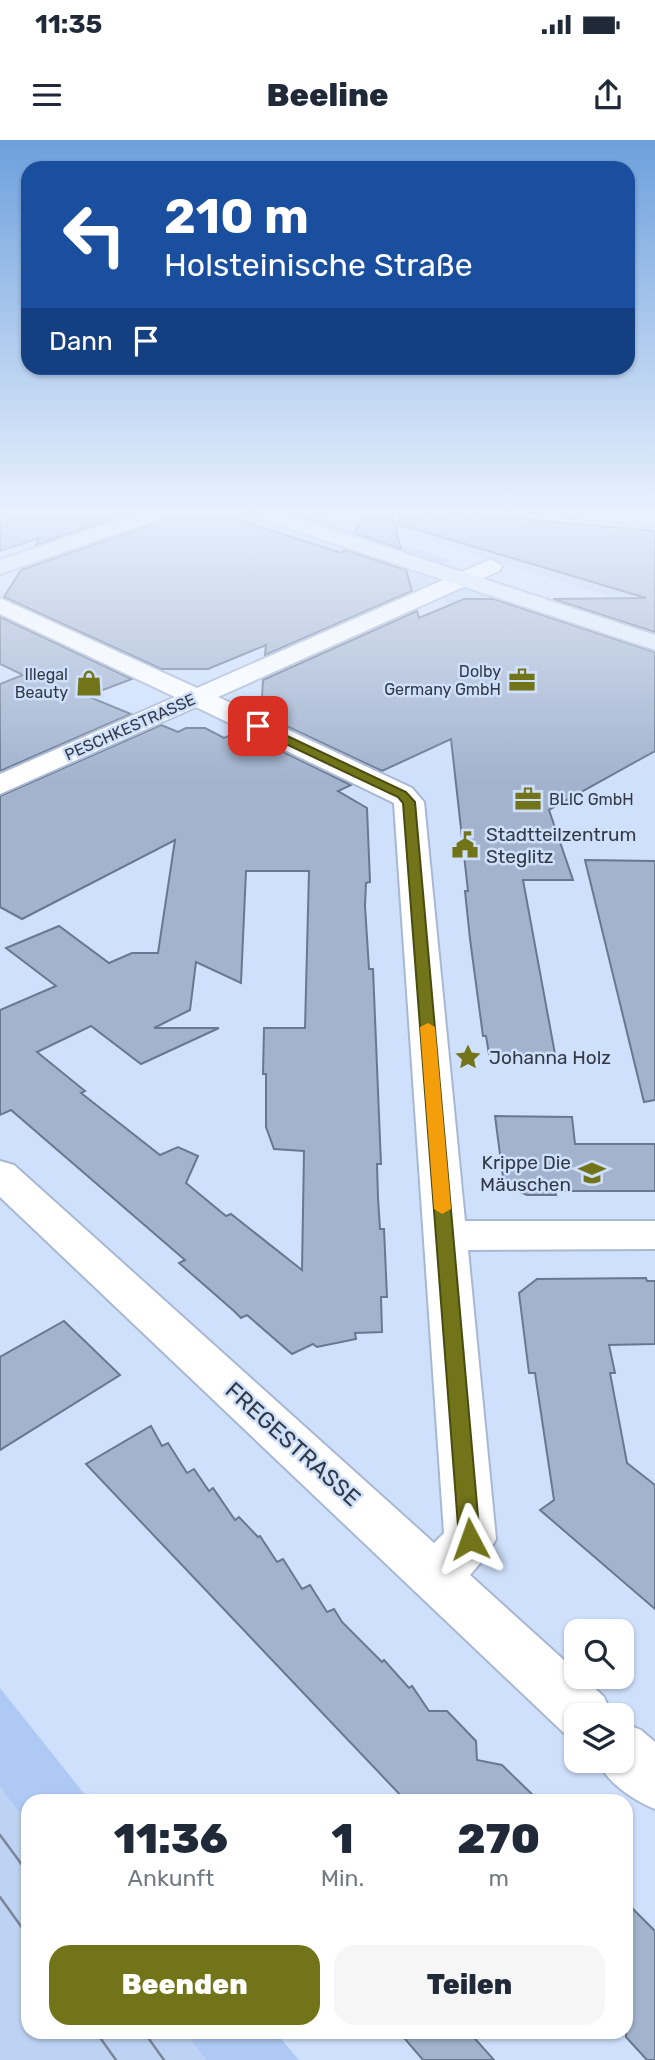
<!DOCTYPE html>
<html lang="de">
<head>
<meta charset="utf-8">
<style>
	:root { --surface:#fff; --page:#f6f6f7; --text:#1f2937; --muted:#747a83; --accent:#727419 }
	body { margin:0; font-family:Rubik,sans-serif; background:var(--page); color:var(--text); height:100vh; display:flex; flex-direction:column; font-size:26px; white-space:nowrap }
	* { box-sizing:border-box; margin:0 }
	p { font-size:23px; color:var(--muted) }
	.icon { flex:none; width:38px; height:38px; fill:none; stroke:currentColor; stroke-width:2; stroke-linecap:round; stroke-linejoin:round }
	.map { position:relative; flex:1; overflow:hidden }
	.drawer { position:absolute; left:21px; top:1654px; width:612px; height:245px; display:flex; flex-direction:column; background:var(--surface); border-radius:21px; box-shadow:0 2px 5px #0004 }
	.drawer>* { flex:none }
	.banner { position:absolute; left:21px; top:21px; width:614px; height:214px; border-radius:21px; box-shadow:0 2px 5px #0004; background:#1a4fa0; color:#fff; overflow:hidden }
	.controls { position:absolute; left:564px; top:1479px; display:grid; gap:14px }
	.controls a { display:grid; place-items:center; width:70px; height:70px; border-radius:14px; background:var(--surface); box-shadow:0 2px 5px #0004; font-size:35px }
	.pin { position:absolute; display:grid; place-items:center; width:60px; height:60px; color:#fff; margin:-30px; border-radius:14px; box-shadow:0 4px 10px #0006 }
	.me { position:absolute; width:77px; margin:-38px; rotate:356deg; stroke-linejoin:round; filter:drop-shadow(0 0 5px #0008) }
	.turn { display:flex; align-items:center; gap:24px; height:147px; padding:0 28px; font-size:32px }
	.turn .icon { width:91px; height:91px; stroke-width:2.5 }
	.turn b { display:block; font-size:49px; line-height:60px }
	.then { display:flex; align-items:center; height:66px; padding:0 28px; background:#0003; gap:14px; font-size:26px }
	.eta { display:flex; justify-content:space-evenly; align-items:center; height:119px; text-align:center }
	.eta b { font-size:42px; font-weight:800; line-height:49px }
	.cta { display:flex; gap:14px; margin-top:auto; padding:14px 28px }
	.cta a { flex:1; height:80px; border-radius:21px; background:var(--accent); color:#fff; font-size:28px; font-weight:800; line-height:80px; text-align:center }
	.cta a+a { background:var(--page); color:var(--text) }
	.status { display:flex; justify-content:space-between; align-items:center; height:49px; padding:0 35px; background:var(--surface); direction:ltr }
	.status svg { height:19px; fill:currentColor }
	header { display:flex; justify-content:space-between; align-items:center; height:91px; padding:0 28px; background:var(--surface); font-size:32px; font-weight:800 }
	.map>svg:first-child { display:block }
	.built { fill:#bed3f4 }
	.green { fill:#afc9f5 }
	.building { fill:#a3b3ce; stroke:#697891; stroke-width:2; fill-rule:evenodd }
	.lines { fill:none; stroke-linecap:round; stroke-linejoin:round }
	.street-casing { stroke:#a8b8d3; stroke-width:4 }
	.secondary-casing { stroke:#a8b8d3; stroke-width:4 }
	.street { fill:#fff; fill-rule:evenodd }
	.secondary { fill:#e4edfb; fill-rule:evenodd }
	.tram { stroke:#7a8699; stroke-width:2.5 }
	.route { fill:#727419; stroke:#4a4b10; stroke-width:2 }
	.slow { fill:#f59e0b }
	.labels { text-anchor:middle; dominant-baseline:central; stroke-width:5; stroke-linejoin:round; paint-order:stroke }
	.far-poi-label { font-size:16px; fill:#333a45; stroke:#cfe0fc; text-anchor:end }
	.far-street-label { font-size:16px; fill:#333a45; stroke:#cfe0fc }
	.poi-label { font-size:19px; fill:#333a45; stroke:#cfe0fc; text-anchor:start }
	.near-street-label { font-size:23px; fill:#333a45; stroke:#cfe0fc }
</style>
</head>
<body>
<div class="status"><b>11:35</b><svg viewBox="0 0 49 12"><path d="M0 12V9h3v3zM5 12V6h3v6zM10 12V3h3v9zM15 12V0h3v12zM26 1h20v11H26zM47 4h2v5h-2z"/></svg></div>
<header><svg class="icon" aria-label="menu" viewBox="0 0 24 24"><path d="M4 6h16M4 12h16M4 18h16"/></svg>Beeline<svg class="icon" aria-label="share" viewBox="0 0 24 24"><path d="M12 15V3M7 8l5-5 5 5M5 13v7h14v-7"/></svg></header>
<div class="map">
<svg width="655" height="1920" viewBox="0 0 655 1920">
	<rect width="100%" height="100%" fill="#cfe0fc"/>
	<g class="built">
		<path d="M186,372H238L413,428L437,439L415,451L178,375Z"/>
		<path d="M413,372H502L494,393L655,451V471L391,388Z"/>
		<path d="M467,447L655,509V535L435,458Z"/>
		<path d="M0,1647L28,1684V1892H185L206,1920H0Z"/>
	</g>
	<g class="green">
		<path d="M308,376L452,420L442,424L299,379Z"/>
		<path d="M0,1548L90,1661H28V1684L0,1647Z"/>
		<path d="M185,1892H275L299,1920H206Z"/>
	</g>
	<g class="building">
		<path d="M0,372H131L36,405L40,398L0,411Z"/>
		<path d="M174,372H228V377L342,413L345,410L406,430L412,451L265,515L266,505L208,529H161L4,457L21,430L170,378Z"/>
		<path d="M366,372H391L401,409L354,393Z"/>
		<path d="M400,372L461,376L462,374L655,391V492L553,459L646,458L398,384Z"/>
		<path d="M464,459H494L655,512V611L549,670L573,740H523L555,914H489L486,896H483L470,799L465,751H468L451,599L382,631L261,574L263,540L417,471L419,478Z"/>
		<path d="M0,477L132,539L87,556L131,574L0,631V544L23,535L0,524Z"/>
		<path d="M161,585L178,592L186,588H205L224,598L240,591L351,645L338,651L367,668L370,742L366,743L365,766L369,829H373L381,1024H377L378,1058L380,1089H384L387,1157H381L382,1192L355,1193L356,1199L317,1207L313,1204L292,1214L247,1175L241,1178L234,1171L179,1123L185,1120L11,970L0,975V870L56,846L6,808L59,786L109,823L132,813H158L175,700L22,779L0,767V656ZM246,731H309L305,888H264L263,934H266V987L274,1009L304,1011L302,1130L231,1074L226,1076L186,1043L198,1016L178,1007L160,1015L81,953L85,951L37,912L91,886L141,924L219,888H154L190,870L196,822L241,843Z"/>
		<path d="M585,720L655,721V960L644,962Z"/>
		<path d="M495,976L572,977L575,1004H655V1051H555L556,1055H527L504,1045Z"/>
		<path d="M646,1138L647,1141H655V1204L609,1205L615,1233H610L627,1323L655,1345V1469L540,1370L554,1360L535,1233H529L519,1153L537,1139Z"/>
		<path d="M64,1181L120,1235L0,1310V1217Z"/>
		<path d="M151,1286L162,1306L168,1303L187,1333L194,1329L209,1351L213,1348L235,1380L239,1377L258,1397L260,1396L277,1422L283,1419L302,1449L310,1445L327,1472L334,1469L342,1482L382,1522L384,1520L409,1548L412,1546L429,1571H447L476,1601L477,1620L502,1625L539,1661H406L86,1324Z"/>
		<path d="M626,1762L655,1791V1920H647L626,1897Z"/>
		<path d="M399,1892H469L494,1920H423Z"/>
	</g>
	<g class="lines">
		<g class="street-casing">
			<g id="street">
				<path d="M491,419L502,426L499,431L218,557L412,648L424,662L465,1081H655V1109L468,1110L496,1399L488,1414L470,1435L576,1531V1536H582L604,1557L612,1575H576V1598L564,1593L0,1057V1021L14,1025L434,1403L444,1393L394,663L196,567L0,654V634L175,557L0,474V458L197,548Z"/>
				<path d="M621,1582L641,1590L655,1602V1669C633,1660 607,1643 597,1620H621Z"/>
			</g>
		</g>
		<g class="secondary-casing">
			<g id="secondary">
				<path d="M140,372H172L169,376L0,434V420Z"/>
				<path d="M248,372H280L655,495V510L251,376Z"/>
				<path d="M556,372L655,373V385L566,378Z"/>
			</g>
		</g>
		<use href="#street" class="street"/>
		<use href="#secondary" class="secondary"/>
		<g class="tram">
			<path d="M0,1695L28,1733"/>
			<path d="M0,1757L28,1796"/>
			<path d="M96,1892L116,1920"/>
			<path d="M144,1892L164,1920"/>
		</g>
	</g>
	<linearGradient id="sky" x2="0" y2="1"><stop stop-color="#6da0dc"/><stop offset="0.58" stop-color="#e9f1fe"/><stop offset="1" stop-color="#e9f1fe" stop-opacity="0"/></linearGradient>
	<rect width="655" height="641" fill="url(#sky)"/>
	<path class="route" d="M254,584H262L406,652L415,662L480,1399L477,1405L470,1408L462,1405L459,1399L403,663L398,657L254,589Z"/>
	<path class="slow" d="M428,883L435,887L451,1069L442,1074L434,1069L420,887Z"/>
	<defs>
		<g id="office-bare" transform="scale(2.1)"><path d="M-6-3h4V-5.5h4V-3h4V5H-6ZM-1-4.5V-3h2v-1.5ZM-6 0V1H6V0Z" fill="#727419" stroke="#cfe0fc" stroke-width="2.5" paint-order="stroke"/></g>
		<g id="shop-bare" transform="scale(2.1)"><path d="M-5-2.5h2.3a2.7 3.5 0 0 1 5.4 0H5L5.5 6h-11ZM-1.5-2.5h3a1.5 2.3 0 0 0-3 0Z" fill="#727419" stroke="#cfe0fc" stroke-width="2.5" paint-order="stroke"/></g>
		<g id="civic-bare" transform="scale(2.1)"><path d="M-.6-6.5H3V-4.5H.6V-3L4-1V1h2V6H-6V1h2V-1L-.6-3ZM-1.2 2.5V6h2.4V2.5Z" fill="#727419" stroke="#cfe0fc" stroke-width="2.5" paint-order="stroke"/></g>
		<g id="sight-bare" transform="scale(2.1)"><path d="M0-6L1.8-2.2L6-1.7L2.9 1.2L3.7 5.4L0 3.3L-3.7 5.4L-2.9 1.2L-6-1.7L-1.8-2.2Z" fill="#727419" stroke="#cfe0fc" stroke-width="2.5" paint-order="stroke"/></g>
		<g id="school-bare" transform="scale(2.1)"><path d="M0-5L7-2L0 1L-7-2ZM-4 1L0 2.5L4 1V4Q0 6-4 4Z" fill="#727419" stroke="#cfe0fc" stroke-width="2.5" paint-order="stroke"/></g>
	</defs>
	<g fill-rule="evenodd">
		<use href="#office-bare" x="522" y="540"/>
		<use href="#shop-bare" x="89" y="543"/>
		<use href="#office-bare" x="528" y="659"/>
		<use href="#civic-bare" x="465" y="705"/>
		<use href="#sight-bare" x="468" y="917"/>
		<use href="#school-bare" x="592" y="1033"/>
	</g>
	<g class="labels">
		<g class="far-poi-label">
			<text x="501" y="531">Dolby<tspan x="501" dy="18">Germany GmbH</tspan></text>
			<text x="68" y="534">Illegal<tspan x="68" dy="18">Beauty</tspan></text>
			<text x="549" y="659" text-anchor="start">BLIC GmbH</text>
		</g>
		<g class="far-street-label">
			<text transform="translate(130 587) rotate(-24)">PESCHKESTRASSE</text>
		</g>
		<g class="poi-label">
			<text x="486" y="694">Stadtteilzentrum<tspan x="486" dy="22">Steglitz</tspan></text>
			<text x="489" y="917">Johanna Holz</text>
			<text x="571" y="1022" text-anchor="end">Krippe Die<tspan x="571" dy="22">Mäuschen</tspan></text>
		</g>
		<g class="near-street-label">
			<text transform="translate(293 1304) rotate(42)">FREGESTRASSE</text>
		</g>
	</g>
</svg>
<div class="controls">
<a><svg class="icon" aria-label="search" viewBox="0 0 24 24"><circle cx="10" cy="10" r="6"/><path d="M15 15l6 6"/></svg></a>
<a><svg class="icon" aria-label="layers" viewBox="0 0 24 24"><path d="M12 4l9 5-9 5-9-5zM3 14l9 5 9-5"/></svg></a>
</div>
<div class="pin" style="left:258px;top:586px;background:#d93025"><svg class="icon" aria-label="arrive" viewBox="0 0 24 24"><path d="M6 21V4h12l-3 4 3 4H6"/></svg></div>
<svg class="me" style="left:470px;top:1399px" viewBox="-20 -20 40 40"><path d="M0-17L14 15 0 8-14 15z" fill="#727419" stroke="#fff" stroke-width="4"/></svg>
<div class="banner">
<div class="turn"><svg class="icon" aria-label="left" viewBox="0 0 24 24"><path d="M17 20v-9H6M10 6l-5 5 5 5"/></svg><div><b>210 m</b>Holsteinische Straße</div></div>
<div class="then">Dann<svg class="icon" aria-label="arrive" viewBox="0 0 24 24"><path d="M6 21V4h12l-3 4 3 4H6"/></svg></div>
</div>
<section class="drawer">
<div class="eta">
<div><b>11:36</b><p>Ankunft</p></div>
<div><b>1</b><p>Min.</p></div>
<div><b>270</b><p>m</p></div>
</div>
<div class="cta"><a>Beenden</a><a>Teilen</a></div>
</section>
</div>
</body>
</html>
